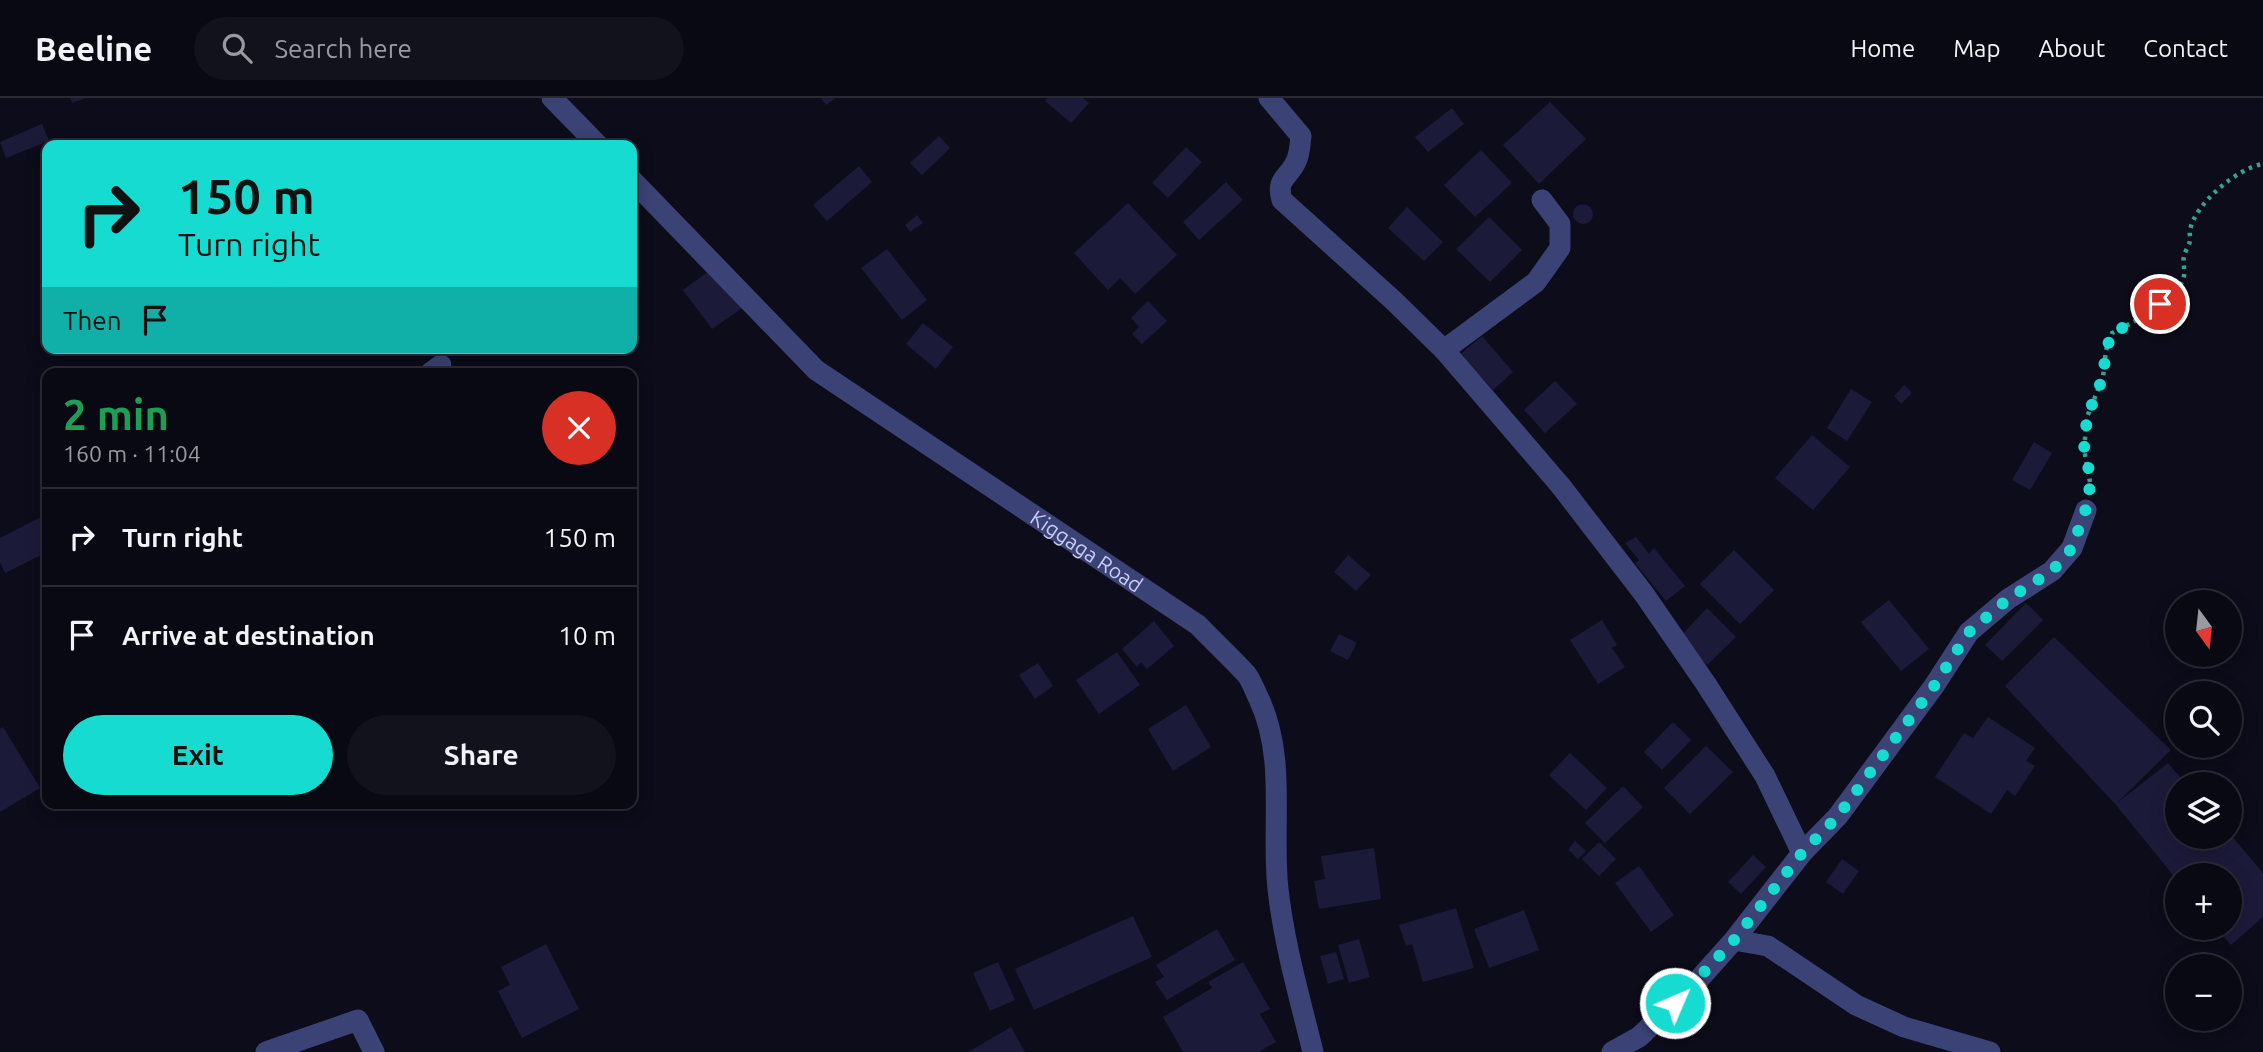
<!DOCTYPE html>
<html lang="en">
<head>
<meta charset="utf-8">
<style>
	:root { --surface:#090914; --page:#12121d; --text:#f1f3f6; --muted:#999aa0; --line:#292a34; --accent:#15dbd1 }
	body { margin:0; font-family:Ubuntu,sans-serif; background:var(--page); color:var(--text); height:100vh; display:flex; flex-direction:column; font-size:26px; white-space:nowrap }
	* { box-sizing:border-box; margin:0 }
	p { font-size:23px; color:var(--muted) }
	.icon { flex:none; width:38px; height:38px; fill:none; stroke:currentColor; stroke-width:2; stroke-linecap:round; stroke-linejoin:round }
	.map { position:relative; flex:1; overflow:hidden }
	.panel { position:absolute; left:42px; top:270px; width:595px; height:441px; display:flex; flex-direction:column; background:var(--surface); border-radius:14px; box-shadow:0 4px 18px #0003,0 0 0 2px var(--line) }
	.panel>* { flex:none }
	.top-card { position:absolute; left:42px; top:42px; width:595px; height:214px; border-radius:14px; box-shadow:0 4px 18px #0003,0 0 0 2px var(--line); background:#15dbd1; color:#111; overflow:hidden }
	.needle { width:46px; rotate:165deg }
	.fabs { position:absolute; left:2165px; top:492px; display:grid; gap:14px }
	.fabs a { display:grid; place-items:center; width:77px; height:77px; border-radius:50%; background:var(--surface); box-shadow:0 4px 18px #0003,0 0 0 2px var(--line); font-size:35px }
	.pin { position:absolute; display:grid; place-items:center; width:60px; height:60px; color:#fff; margin:-30px; border:4px solid #fff; border-radius:50%; box-shadow:0 2px 7px #0007 }
	.me { position:absolute; width:77px; margin:-38px; rotate:45deg; stroke-linejoin:round; filter:drop-shadow(0 0 5px #0008) }
	.turn { display:flex; align-items:center; gap:24px; height:147px; padding:0 21px; font-size:32px }
	.turn .icon { width:91px; height:91px; stroke-width:2.5 }
	.turn b { display:block; font-size:49px; line-height:60px }
	.then { display:flex; align-items:center; height:66px; padding:0 21px; background:#0003; gap:14px; font-size:26px }
	.round { display:grid; place-items:center; flex:none; width:74px; height:74px; border-radius:37px; background:var(--page) }
	.summary { display:flex; align-items:center; justify-content:space-between; height:119px; padding:0 21px }
	h1 { font-size:42px; font-weight:700; line-height:52px; color:#1e9e55 }
	.button { display:flex; gap:14px; margin-top:auto; padding:14px 21px }
	.button a { flex:1; height:80px; border-radius:42px; background:var(--accent); color:#111; font-size:28px; font-weight:700; line-height:80px; text-align:center }
	.button a+a { background:var(--page); color:var(--text) }
	ul { padding:0; list-style:none }
	li { display:flex; align-items:center; gap:21px; height:98px; padding:0 21px; border-top:2px solid var(--line) }
	li div { flex:1 }
	li b { display:block; font-size:26px }
	li em { font-style:normal }
	header { display:flex; align-items:center; gap:42px; box-sizing:border-box; height:98px; padding:0 35px; background:var(--surface); border-bottom:2px solid var(--line) }
	header strong { font-size:33px }
	nav { display:flex; gap:38px; margin-inline-start:auto; font-size:24px }
	.search { width:490px; height:63px; background:var(--page); display:flex; align-items:center; gap:18px; box-sizing:border-box; padding:0 24px; border-radius:38px; color:var(--muted); font-size:26px }
	.map>svg:first-child { display:block }
	.building { fill:#1c1a39 }
	.lines { fill:none; stroke-linecap:round; stroke-linejoin:round }
	.path { stroke:#37a18b; stroke-width:4.5; stroke-dasharray:3.5 5; stroke-linecap:butt }
	.minor { stroke:#3b4275; stroke-width:21 }
	.route { stroke:#15dbd1; stroke-width:12; stroke-dasharray:0 21.6 }
	.labels { text-anchor:middle; dominant-baseline:central; stroke-width:7; stroke-linejoin:round; paint-order:stroke }
	.street-label { font-size:21px; fill:#caccfa; stroke:#0c0c1a }
</style>
</head>
<body>
<header>
<strong>Beeline</strong>
<div class="search"><svg class="icon" aria-label="search" viewBox="0 0 24 24"><circle cx="10" cy="10" r="6"/><path d="M15 15l6 6"/></svg>Search here</div>
<nav><a>Home</a><a>Map</a><a>About</a><a>Contact</a></nav>
</header>
<div class="map">
<svg width="2263" height="954" viewBox="0 0 2263 954">
	<rect width="100%" height="100%" fill="#0c0c1a"/>
	<g class="building">
		<path d="M70,0H86L72,5Z"/>
		<path d="M821,0H836L826,7Z"/>
		<path d="M1048,0H1083L1089,5L1071,25L1045,3Z"/>
		<path d="M1550,4L1586,41L1539,86L1503,47Z"/>
		<path d="M1452,10L1464,26L1428,54L1415,39Z"/>
		<path d="M42,26L49,43L6,60L0,44Z"/>
		<path d="M939,38L950,50L922,77L910,65Z"/>
		<path d="M1186,49L1202,64L1168,100L1152,85Z"/>
		<path d="M1481,52L1512,85L1475,119L1444,87Z"/>
		<path d="M859,68L872,84L827,123L813,107Z"/>
		<path d="M1226,84L1243,102L1199,142L1183,124Z"/>
		<path d="M1128,105L1177,157L1135,196L1120,180L1108,192L1074,155Z"/>
		<circle cx="1583" cy="116" r="10"/>
		<path d="M1407,109L1443,144L1424,163L1388,130Z"/>
		<path d="M917,117L923,125L910,134L905,127Z"/>
		<path d="M1489,119L1522,152L1490,184L1456,151Z"/>
		<path d="M887,151L927,202L902,222L861,170Z"/>
		<path d="M713,170L742,210L712,231L683,192Z"/>
		<path d="M1148,203L1167,223L1142,246L1132,236L1139,229L1131,220Z"/>
		<path d="M923,225L953,249L936,271L906,246Z"/>
		<path d="M1482,238L1513,274L1493,292L1461,256Z"/>
		<path d="M1555,283L1577,306L1545,335L1524,312Z"/>
		<path d="M1904,287L1912,295L1901,306L1894,298Z"/>
		<path d="M1851,291L1872,304L1847,343L1827,330Z"/>
		<path d="M1812,337L1850,369L1813,412L1775,380Z"/>
		<path d="M2034,344L2052,355L2030,392L2012,382Z"/>
		<path d="M47,416V454L5,475L0,464V440Z"/>
		<path d="M1636,439L1649,456L1654,450L1685,488L1666,503L1635,465L1639,462L1625,445Z"/>
		<path d="M1734,452L1774,492L1740,526L1700,486Z"/>
		<path d="M1348,457L1371,477L1356,493L1334,474Z"/>
		<path d="M1889,502L1929,551L1901,573L1861,524Z"/>
		<path d="M2026,505L2043,522L2002,563L1985,547Z"/>
		<path d="M1707,510L1736,539L1707,567L1679,540Z"/>
		<path d="M1602,522L1617,547L1612,550L1625,569L1598,586L1570,542Z"/>
		<path d="M1154,523L1174,548L1147,571L1141,564L1137,569L1122,551Z"/>
		<path d="M1339,536L1357,545L1348,562L1330,553Z"/>
		<path d="M2054,539L2171,652L2117,705L2168,665L2186,686H2177V738H2230V736L2263,775V819L2231,847L2216,830H2230V777H2177V782L2116,707L2005,588Z"/>
		<path d="M1117,554L1140,587L1099,616L1076,582Z"/>
		<path d="M1038,565L1053,588L1035,601L1019,577Z"/>
		<path d="M1186,607L1211,649L1173,673L1148,631Z"/>
		<path d="M1988,619L2035,650L2026,663L2035,668L2015,698L2007,692L1991,716L1935,679L1964,635L1973,640Z"/>
		<path d="M1673,624L1691,642L1662,672L1644,654Z"/>
		<path d="M3,629L40,690L0,714V631Z"/>
		<path d="M1706,648L1733,674L1690,716L1664,690Z"/>
		<path d="M1570,655L1607,690L1586,712L1549,677Z"/>
		<path d="M1623,688L1643,709L1605,745L1585,725Z"/>
		<path d="M1575,743L1586,753L1578,761L1568,752Z"/>
		<path d="M1599,744L1616,761L1599,778L1582,761Z"/>
		<path d="M1374,750L1381,801L1319,811L1314,783L1325,781L1321,758Z"/>
		<path d="M1753,757L1766,769L1741,796L1728,784Z"/>
		<path d="M1842,761L1859,773L1843,796L1826,784Z"/>
		<path d="M1639,768L1674,817L1651,834L1615,785Z"/>
		<path d="M1456,810L1474,870L1423,884L1412,846L1406,848L1399,827Z"/>
		<path d="M1524,812L1539,852L1489,870L1474,831Z"/>
		<path d="M1133,818L1152,859L1034,912L1015,871Z"/>
		<path d="M1217,831L1235,862L1167,902L1155,884L1164,879L1156,867Z"/>
		<path d="M1359,841L1370,879L1349,885L1338,847Z"/>
		<path d="M546,846L579,911L522,940L498,893L510,887L501,869Z"/>
		<path d="M1336,854L1344,881L1328,886L1320,858Z"/>
		<path d="M998,864L1015,902L990,913L973,875Z"/>
		<path d="M1243,864L1270,911L1260,916L1276,944L1259,954H1183L1163,919L1212,890L1208,884Z"/>
		<path d="M1011,929L1025,954H968Z"/>
	</g>
	<g class="lines">
		<path class="path" d="M2090,384L2084,351L2087,319L2103,279L2106,252L2112,235C2134,224 2170,206 2182,184C2187,174 2182,166 2184,158C2185,153 2189,148 2190,143C2191,140 2189,136 2190,132C2195,106 2237,70 2263,66"/>
		<g class="minor">
			<path d="M552,0L598,47"/>
			<path d="M1269,0L1301,38C1300,45 1300,54 1297,61C1291,79 1275,79 1282,102L1394,203L1444,252L1560,387L1644,496L1706,586L1765,678L1802,755"/>
			<path id="s1" d="M632,82L816,272L1198,527C1214,544 1232,560 1247,577C1252,584 1255,593 1259,601C1287,661 1271,728 1278,791C1284,846 1300,901 1313,954"/>
			<path d="M1444,252L1536,184L1560,150V126L1542,102"/>
			<path d="M430,275L441,267"/>
			<path d="M1734,842L1768,848L1856,907L1904,929L1990,954"/>
			<path d="M266,954L358,922L374,954"/>
			<path d="M1612,954L1639,939L1693,888L1734,842L1802,755L1838,718L1934,588L1969,534L2008,501L2052,473L2072,450L2086,412"/>
		</g>
	</g>
	<g class="lines">
		<path class="route" d="M1675,905L1734,842L1802,755L1838,718L1934,588L1969,534L2008,501L2052,473L2072,450L2089,402L2090,377L2084,351L2087,319L2103,279L2106,252L2112,235L2144,219L2160,206"/>
	</g>
	<g class="labels">
		<g class="street-label">
			<text stroke="none"><textPath href="#s1" startOffset="590">Kiggaga Road</textPath></text>
		</g>
	</g>
</svg>
<div class="fabs">
<a><svg class="needle" viewBox="-14 -14 28 28"><path d="M0-13l5 13h-10z" fill="#e53935"/><path d="M0 13l5-13h-10z" fill="#999aa0"/></svg></a>
<a><svg class="icon" aria-label="search" viewBox="0 0 24 24"><circle cx="10" cy="10" r="6"/><path d="M15 15l6 6"/></svg></a>
<a><svg class="icon" aria-label="layers" viewBox="0 0 24 24"><path d="M12 4l9 5-9 5-9-5zM3 14l9 5 9-5"/></svg></a>
<a>+</a>
<a>−</a>
</div>
<div class="pin" style="left:2160px;top:206px;background:#d93025"><svg class="icon" aria-label="arrive" viewBox="0 0 24 24"><path d="M6 21V4h12l-3 4 3 4H6"/></svg></div>
<svg class="me" style="left:1675px;top:905px" viewBox="-20 -20 40 40"><circle r="17" fill="#15dbd1" stroke="#fff" stroke-width="3"/><path d="M0-11L8 9 0 5-8 9z" fill="#fff"/></svg>
<div class="top-card">
<div class="turn"><svg class="icon" aria-label="right" viewBox="0 0 24 24"><path d="M7 20v-9h11M14 6l5 5-5 5"/></svg><div><b>150 m</b>Turn right</div></div>
<div class="then">Then<svg class="icon" aria-label="arrive" viewBox="0 0 24 24"><path d="M6 21V4h12l-3 4 3 4H6"/></svg></div>
</div>
<section class="panel">
<div class="summary"><div><h1>2 min</h1><p>160 m · 11:04</p></div><a class="round" style="background:#d93025;color:#fff"><svg class="icon" aria-label="close" viewBox="0 0 24 24"><path d="M6 6l12 12M18 6L6 18"/></svg></a></div>
<ul>
<li><svg class="icon" aria-label="right" viewBox="0 0 24 24"><path d="M7 20v-9h11M14 6l5 5-5 5"/></svg><div><b>Turn right</b></div><em>150 m</em></li>
<li><svg class="icon" aria-label="arrive" viewBox="0 0 24 24"><path d="M6 21V4h12l-3 4 3 4H6"/></svg><div><b>Arrive at destination</b></div><em>10 m</em></li>
</ul>
<div class="button"><a>Exit</a><a>Share</a></div>
</section>
</div>
</body>
</html>
